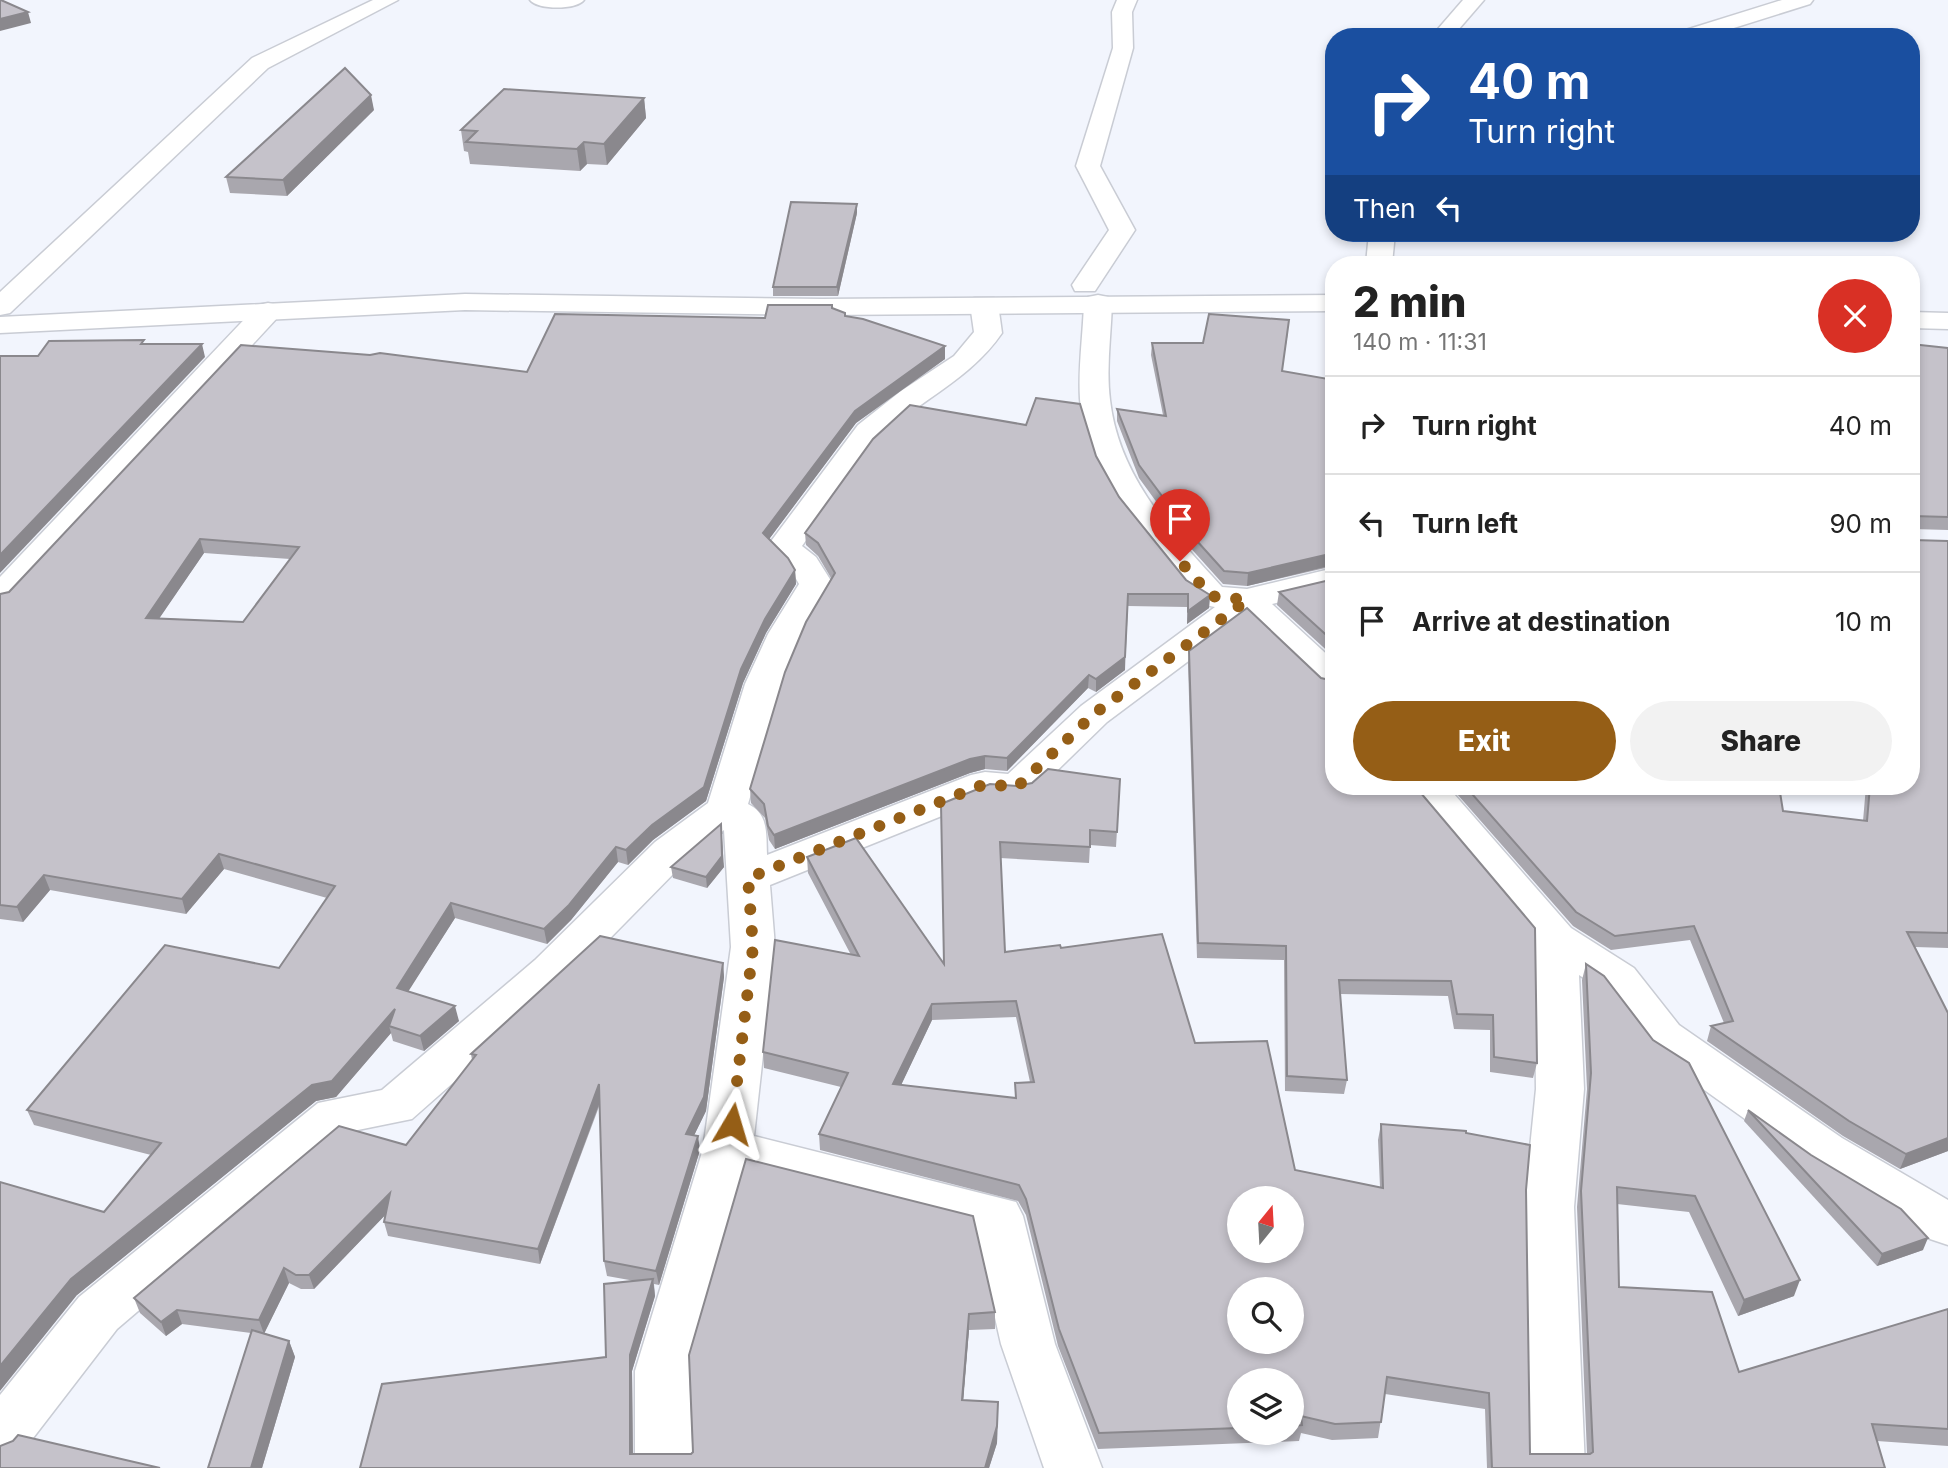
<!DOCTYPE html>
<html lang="en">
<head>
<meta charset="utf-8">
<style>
	:root { --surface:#fff; --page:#f2f2f2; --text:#222; --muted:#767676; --line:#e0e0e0; --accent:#955e16 }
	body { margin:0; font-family:Inter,sans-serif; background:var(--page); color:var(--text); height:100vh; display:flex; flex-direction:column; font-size:26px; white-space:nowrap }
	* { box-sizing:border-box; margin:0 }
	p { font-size:23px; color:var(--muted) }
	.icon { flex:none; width:38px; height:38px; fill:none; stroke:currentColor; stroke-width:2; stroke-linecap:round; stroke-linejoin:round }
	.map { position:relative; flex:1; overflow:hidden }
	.side { position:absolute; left:1325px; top:256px; width:595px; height:539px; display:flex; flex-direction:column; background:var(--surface); border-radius:28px; box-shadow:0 4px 10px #0003 }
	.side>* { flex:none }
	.top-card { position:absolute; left:1325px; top:28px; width:595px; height:214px; border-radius:28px; box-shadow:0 4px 10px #0003; background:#1a4fa0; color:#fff; overflow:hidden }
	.needle { width:46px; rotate:18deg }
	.buttons { position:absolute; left:1227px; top:1186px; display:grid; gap:14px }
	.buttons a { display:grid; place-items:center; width:77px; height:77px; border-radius:50%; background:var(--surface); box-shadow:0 4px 10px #0003; font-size:35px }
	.pin { position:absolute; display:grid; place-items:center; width:60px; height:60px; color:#fff; margin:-72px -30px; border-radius:50% 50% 50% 0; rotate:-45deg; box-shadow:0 0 7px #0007 }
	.pin .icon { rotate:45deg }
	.me { position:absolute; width:77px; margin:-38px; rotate:7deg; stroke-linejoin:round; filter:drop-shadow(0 0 5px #0008) }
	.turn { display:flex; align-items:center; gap:24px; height:147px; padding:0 28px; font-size:32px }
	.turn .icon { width:91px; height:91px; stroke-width:2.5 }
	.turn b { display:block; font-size:49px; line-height:60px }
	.then { display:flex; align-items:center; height:66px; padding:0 28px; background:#0003; gap:14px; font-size:26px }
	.round { display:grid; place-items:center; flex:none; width:74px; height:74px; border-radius:37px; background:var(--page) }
	.headline { display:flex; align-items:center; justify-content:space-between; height:119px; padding:0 28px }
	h1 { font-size:42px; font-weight:800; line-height:52px }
	.cta { display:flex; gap:14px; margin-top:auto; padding:14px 28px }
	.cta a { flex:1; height:80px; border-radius:42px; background:var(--accent); color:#fff; font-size:28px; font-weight:800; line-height:80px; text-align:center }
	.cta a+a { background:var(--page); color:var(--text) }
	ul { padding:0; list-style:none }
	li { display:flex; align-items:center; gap:21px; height:98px; padding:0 28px; border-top:2px solid var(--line) }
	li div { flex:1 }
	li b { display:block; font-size:26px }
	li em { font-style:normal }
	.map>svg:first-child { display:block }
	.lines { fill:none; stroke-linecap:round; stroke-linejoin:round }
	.minor-casing { stroke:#c9ccd4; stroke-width:3 }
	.primary-casing { stroke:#c9ccd4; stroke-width:3 }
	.minor { fill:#fff; fill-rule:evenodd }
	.primary { fill:#fff; fill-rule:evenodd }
	.wall { fill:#a9a7ae; fill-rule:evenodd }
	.shaded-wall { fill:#8a888d }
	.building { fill:#c5c2ca; stroke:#8a888d; stroke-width:2; fill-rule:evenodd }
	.route { stroke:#955e16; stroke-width:12; stroke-dasharray:0 21.6 }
</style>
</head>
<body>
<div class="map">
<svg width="1948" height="1468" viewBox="0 0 1948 1468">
	<rect width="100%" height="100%" fill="#f2f5fd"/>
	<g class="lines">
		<g class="minor-casing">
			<g id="minor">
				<path d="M373,0H398L268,68L10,313L0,315V292L252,58Z"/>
				<path d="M530,0H584C576,10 538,10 530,0Z"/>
				<path d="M1117,0H1137L1132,12L1133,48L1100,166L1135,230L1095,291H1075L1072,285L1109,230L1076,166L1113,48L1112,12Z"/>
				<path d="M1463,0H1484L1452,37H1431Z"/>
				<path d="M1782,0H1813L1810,4L1705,37H1673L1676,33Z"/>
				<path d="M1369,233H1395L1392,264H1366Z"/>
				<path d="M1098,295L1108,297L1112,303C1111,335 1106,368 1110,400C1119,478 1172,532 1222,587L1247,589L1334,568V589L1272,604L1334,661V693L1321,690L1246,618L1107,722L1031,796L1017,799L989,797L770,885L775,947L754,1136L1016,1202L1023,1216L1055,1344L1102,1468H1044L1001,1344L975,1230L746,1172L689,1371L693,1468H635V1371L703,1149L731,947L724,830L685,862L567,982L412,1119L348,1132L117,1329L20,1455L0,1462V1395L79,1297L318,1103L382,1090L535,960L655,842L708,803L745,684L768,634L799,584L791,570L766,548L858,425L901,391L954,356L974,332L970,304L974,298H994L998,304L1002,333C969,381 921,398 881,438C855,464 825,514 802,546L816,557L833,584L804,634L783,684L748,804C769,814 766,834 767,855L971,775L985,772L1008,774L1081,706L1215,607C1192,604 1179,581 1164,564C1123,517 1085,464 1080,399C1078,368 1083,335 1084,303L1088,297Z"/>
				<path d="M268,303L278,305L282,311L278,317L12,604L0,607V577L258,305Z"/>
				<path d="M1405,786H1447L1571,928L1634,968L1679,1025L1842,1138L1948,1200V1245L1930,1239L1808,1164L1647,1049L1602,990L1579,975L1584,1089L1574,1207L1585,1468H1527L1524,1207L1536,1089L1534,942Z"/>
			</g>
		</g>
		<g class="primary-casing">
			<g id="primary">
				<path d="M465,294L822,299L1334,295V311L822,315L465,310L0,333V317Z"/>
				<path d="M1911,312L1948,313V329L1911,328Z"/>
			</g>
		</g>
		<use href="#minor" class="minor"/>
		<use href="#primary" class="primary"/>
	</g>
	<g class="wall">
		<path d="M644,98L646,118L607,165L587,164L580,171L470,164L468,152L464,151L461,130Z"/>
		<path d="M374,110L287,196L230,193L226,177Z"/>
		<path d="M857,213L838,296H773V287Z"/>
		<path d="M1698,233H1795L1794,235Z"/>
		<path d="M832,309L845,316L945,346V359L856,423L769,539L795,570L796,584L766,633L743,683L706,801L653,840L628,865L618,862L571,920L547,944L455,918L408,991L459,1021L424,1051L393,1041L391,1033L336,1097L316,1101L77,1295L104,1212L151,1155L34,1125L27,1110L279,968L327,898L224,869L186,914L50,890L23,922L0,919V594L9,592L527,372L765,318ZM204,553L290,559L243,622L159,618Z"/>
		<path d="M1288,332L1282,371L1334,380V566L1247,586L1223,584L1187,544L1139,478L1117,421V409L1163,415L1151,355L1152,343H1203Z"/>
		<path d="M1911,344L1948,348V530L1913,529V540L1948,541V948L1915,947L1948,1013V1151L1900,1169L1843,1136L1707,1041L1711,1026L1724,1023L1690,940L1611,950L1573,926L1450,786H1779L1783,811L1863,821L1866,786H1911Z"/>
		<path d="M1096,456L1119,497L1186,580L1210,595L1209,608L1187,624V607L1128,606L1125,670L1096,692L1088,688L1007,771L985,769L970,773L775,849L769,840L765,818L751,803L750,789L831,578L818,556L806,545L805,533Z"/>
		<path d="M1334,579V657L1277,605L1279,592Z"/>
		<path d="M1189,651L1321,678L1537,1063L1533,1078L1490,1072V1030L1454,1029L1448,996L1340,994L1347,1080L1344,1094L1285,1091L1284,960L1197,958L1188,664Z"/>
		<path d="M1120,779L1116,847L1090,845L1089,863L1000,858L1005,952L1061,948L1195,1043L1295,1170L1380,1187L1378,1140L1381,1124L1466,1133L1526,1190L1530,1454H1587L1577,1207L1587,1089L1582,980L1586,964L1794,1296L1738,1316L1689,1212L1617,1204L1619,1287L1739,1372L1948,1309V1446L1877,1441L1885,1468H1487L1485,1409L1385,1394L1378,1438L1332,1440L1301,1433L1299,1441L1098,1449L1058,1346L1026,1215L1018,1201L820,1150L819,1134L841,1087L764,1068L763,1052L851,955L808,873L807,857L944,964L1017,786ZM1016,1017L1030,1082L1015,1083V1098L901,1085L932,1020ZM1239,1381H1292V1433H1239Z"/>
		<path d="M671,867H724L707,888L673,878Z"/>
		<path d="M723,963L724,977L706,1111L694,1135L700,1150L659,1285L654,1284L655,1296L632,1371L633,1454H691L693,1452L746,1159L995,1312V1329L969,1330L963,1400L998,1418L997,1443L989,1468H360L606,1357L635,1281L607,1276L604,1261L600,1104L540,1264L388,1236L384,1222L385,1215L314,1289H301L289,1283L264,1333L289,1341L295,1357L262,1468H208L251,1333L182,1324L166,1336L140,1313L134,1298L406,1145L472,1060L471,1054Z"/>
		<path d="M1748,1110L1811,1155L1923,1250L1877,1266L1744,1121Z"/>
	</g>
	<g class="shaded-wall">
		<path d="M28,12L31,23L0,31V19Z"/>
		<path d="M371,95L374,110L287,196L283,180Z"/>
		<path d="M644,98L646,118L607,165L604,144Z"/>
		<path d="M584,142L587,164L580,171L577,149Z"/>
		<path d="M857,204V213L838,296L837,287Z"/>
		<path d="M202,344L205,357L0,573V555Z"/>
		<path d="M945,346V359L856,423L764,546L763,533L855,411Z"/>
		<path d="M200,539L204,553L150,632L146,618Z"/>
		<path d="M1334,553L1333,565L1247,586L1248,573Z"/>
		<path d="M795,570L796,584L766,633L743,683L706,801L653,840L628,865L626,850L741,669L765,619Z"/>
		<path d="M1210,595L1209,608L1187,624L1188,611Z"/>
		<path d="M1125,657V670L1096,692V679Z"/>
		<path d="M1089,675L1088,688L1007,771V758Z"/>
		<path d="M985,756V769L970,773L775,849L774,835L970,759Z"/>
		<path d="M721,824L724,867L707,888L706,877Z"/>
		<path d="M616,847L618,862L571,920L547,944L544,929Z"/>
		<path d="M219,854L224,869L186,914L182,899Z"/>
		<path d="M44,875L50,890L23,922L17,907Z"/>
		<path d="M451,903L455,918L401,1003L397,988Z"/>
		<path d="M723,963L724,977L706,1111L688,1148L686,1134Z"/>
		<path d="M932,1004V1020L894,1100L893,1084Z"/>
		<path d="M455,1006L459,1021L424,1051L420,1036Z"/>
		<path d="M395,1009L389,1026L391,1033L336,1097L316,1101L77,1295L0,1391V1366L71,1279Z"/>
		<path d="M599,1084L601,1099L540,1264L538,1249Z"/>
		<path d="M698,1136L700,1150L659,1285L656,1271Z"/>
		<path d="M1948,1138V1151L1900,1169L1906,1154Z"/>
		<path d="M390,1193L393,1207L314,1289L309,1275Z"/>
		<path d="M1928,1238L1923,1250L1877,1266L1882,1254Z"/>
		<path d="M284,1268L289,1283L264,1334L259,1320Z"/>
		<path d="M653,1279L655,1296L632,1371L633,1468L630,1454V1355Z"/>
		<path d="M1800,1280L1794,1296L1738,1316L1744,1300Z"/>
		<path d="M177,1310L182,1324L166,1336L161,1322Z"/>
		<path d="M969,1314V1330L962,1416V1400Z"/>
		<path d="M289,1341L295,1357L262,1468H251Z"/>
		<path d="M998,1402L997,1443L989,1468H985Z"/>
	</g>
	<g class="building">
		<path d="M0,0H1L28,12L0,19Z"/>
		<path d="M345,68L371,95L283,180L226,177Z"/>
		<path d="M504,89L644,98L604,144L584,142L577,149L466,142L477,131L461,130Z"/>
		<path d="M791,202L857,204L837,287H773Z"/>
		<path d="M768,305H832V308L845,313V316L863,319L945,346L855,411L763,533L788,558L795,570L765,619L741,669L704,787L652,825L626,850L616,847L569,905L544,929L451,903L397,988L455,1006L420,1036L389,1026L395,1009L332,1081L312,1085L71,1279L0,1366V1182L104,1212L161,1143L27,1110L165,945L279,968L335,886L219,854L182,899L44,875L17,907L0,905V594L9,592L241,345L370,355L380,353L527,372L555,314L765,318ZM200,539L299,547L243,622L146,618Z"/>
		<path d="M1209,314L1289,320L1282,371L1334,380V553L1248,573L1224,571L1188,531L1139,465L1117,409L1166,416L1152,343H1203Z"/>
		<path d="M144,340L141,344H202L0,555V356H38L49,341Z"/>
		<path d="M1911,344L1948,348V517L1913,516V540L1948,541V933L1907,932L1948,1013V1138L1906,1154L1849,1121L1711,1026L1733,1021L1694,926L1615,936L1576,912L1465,786H1779L1783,811L1867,821L1870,786H1911Z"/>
		<path d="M1036,398L1080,404L1096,456L1119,497L1186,580L1210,595L1188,611V594H1128L1125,657L1096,679L1089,675L1007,758L985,756L970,759L774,835L768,826L764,804L750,789L785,672L806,622L835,573L818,543L805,533L873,439L910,405L1026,425Z"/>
		<path d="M1334,579V642L1279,592Z"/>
		<path d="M1247,608L1321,678L1334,681V786H1415L1535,928L1537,1063L1494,1057L1493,1015L1457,1014L1451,981L1339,980L1347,1080L1287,1076L1286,946L1198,943L1189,651Z"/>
		<path d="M1048,769L1120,779L1117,832L1090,830V847L1000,842L1005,952L1060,945L1061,948L1162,934L1195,1043L1267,1041L1295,1170L1383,1188L1381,1124L1466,1131V1133L1530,1145L1526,1190L1530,1454H1590L1593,1452L1581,1191L1591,1073L1586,964L1604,976L1653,1040L1689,1063L1800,1280L1744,1300L1695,1196L1617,1187L1619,1287L1712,1292L1739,1372L1948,1309V1429L1872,1424L1885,1468H1492L1489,1393L1387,1377L1381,1422L1335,1424L1301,1416L1302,1425L1292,1426V1381H1239V1428L1099,1433L1059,1329L1026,1199L1019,1185L819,1134L848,1073L763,1052L775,940L859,956L807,857L856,838L944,964L941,804L990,784L1017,786L1032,783ZM1016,1001L1034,1082L1015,1083L1016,1098L893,1084L932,1004ZM1239,1199H1292V1251H1239ZM1239,1290H1292V1342H1239Z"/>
		<path d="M721,824L722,856L706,877L671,867Z"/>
		<path d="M600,936L723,963L704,1097L686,1134L698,1136L656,1271L604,1261L599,1084L538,1249L384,1222L390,1193L309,1275H296L284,1268L259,1320L177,1310L161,1322L134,1298L339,1126L406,1145L476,1055L471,1054Z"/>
		<path d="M1748,1110L1811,1155L1901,1209L1928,1238L1882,1254Z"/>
		<path d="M746,1159L973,1216L995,1312L969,1314L962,1400L998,1402L997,1426L985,1468H360L382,1384L606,1357L604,1284L653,1279L630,1355V1454H691L693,1452L689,1355Z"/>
		<path d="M252,1330L289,1341L251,1468H208Z"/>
		<path d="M18,1435L160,1468H0V1446L13,1441Z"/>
	</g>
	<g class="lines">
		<path class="route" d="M732,1124L753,947L748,878L985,784L1017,787L1094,714L1247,600L1211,596L1180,561"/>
	</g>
</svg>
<div class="buttons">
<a><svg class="needle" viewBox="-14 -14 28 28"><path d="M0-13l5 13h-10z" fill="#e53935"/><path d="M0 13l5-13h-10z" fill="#767676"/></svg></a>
<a><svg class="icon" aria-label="search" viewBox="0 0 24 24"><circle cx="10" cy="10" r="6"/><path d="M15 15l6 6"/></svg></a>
<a><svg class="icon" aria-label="layers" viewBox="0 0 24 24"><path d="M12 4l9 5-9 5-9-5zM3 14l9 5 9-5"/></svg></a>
</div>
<div class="pin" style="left:1180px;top:561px;background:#d93025"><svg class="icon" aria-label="arrive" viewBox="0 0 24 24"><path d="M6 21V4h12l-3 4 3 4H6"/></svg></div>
<svg class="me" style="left:732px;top:1124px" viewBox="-20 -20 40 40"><path d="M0-17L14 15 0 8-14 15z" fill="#955e16" stroke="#fff" stroke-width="4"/></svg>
<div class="top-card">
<div class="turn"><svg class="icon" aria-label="right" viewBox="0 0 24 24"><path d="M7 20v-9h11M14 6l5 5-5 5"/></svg><div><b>40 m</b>Turn right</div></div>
<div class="then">Then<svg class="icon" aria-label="left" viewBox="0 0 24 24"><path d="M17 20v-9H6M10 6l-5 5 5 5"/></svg></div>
</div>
<section class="side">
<div class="headline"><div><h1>2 min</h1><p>140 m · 11:31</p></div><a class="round" style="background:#d93025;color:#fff"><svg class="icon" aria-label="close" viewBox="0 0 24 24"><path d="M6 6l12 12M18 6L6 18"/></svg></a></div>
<ul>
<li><svg class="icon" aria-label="right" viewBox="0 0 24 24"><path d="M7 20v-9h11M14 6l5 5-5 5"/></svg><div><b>Turn right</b></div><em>40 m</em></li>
<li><svg class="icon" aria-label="left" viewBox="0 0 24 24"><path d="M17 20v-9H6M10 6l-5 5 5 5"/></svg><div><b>Turn left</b></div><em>90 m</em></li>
<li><svg class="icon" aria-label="arrive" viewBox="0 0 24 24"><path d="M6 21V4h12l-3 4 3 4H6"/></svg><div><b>Arrive at destination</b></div><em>10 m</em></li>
</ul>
<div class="cta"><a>Exit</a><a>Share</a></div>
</section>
</div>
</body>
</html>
